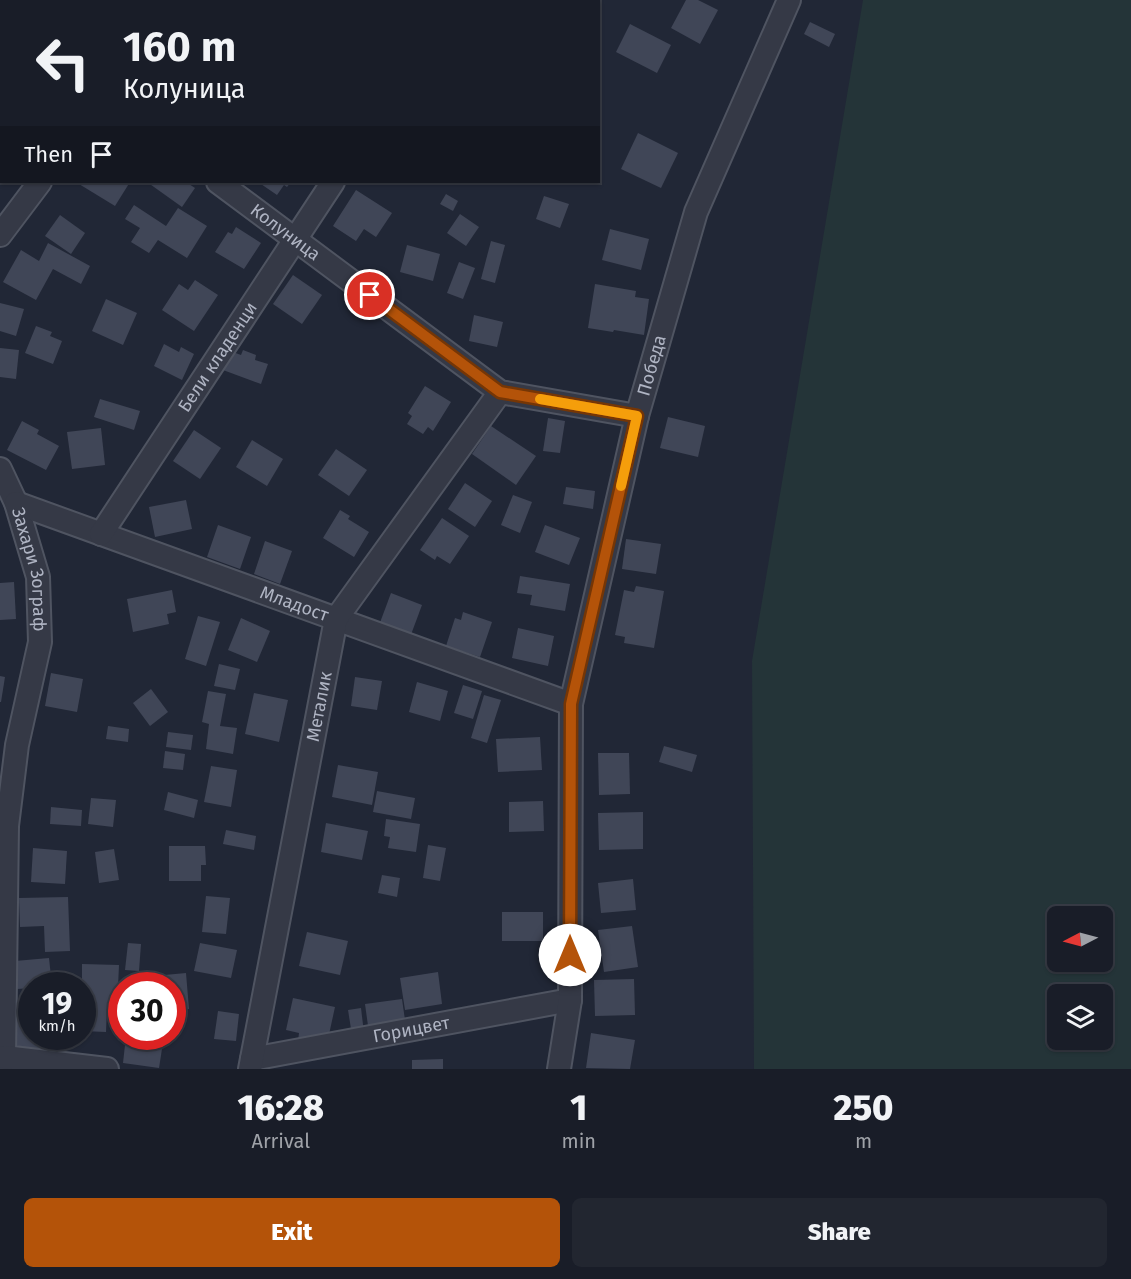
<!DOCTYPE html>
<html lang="en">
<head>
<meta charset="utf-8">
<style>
	:root { --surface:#191d28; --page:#222630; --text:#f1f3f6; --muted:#9fa2a8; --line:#373b45; --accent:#b45309 }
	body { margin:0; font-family:"Fira Sans",sans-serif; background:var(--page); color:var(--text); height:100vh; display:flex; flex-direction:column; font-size:22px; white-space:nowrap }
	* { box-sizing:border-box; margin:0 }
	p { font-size:20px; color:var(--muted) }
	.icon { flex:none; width:33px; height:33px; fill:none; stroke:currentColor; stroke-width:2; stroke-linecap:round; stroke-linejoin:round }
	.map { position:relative; height:1069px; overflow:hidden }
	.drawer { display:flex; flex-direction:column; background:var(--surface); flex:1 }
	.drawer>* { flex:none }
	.top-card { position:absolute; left:0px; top:0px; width:600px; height:183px; box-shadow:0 2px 4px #0004,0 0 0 2px var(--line); background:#191d28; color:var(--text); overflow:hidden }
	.needle { width:39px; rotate:264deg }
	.buttons { position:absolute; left:1047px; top:906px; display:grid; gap:12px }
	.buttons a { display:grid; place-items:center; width:66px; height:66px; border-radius:9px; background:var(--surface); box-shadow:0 2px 4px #0004,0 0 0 2px var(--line); font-size:30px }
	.speed { position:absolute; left:18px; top:972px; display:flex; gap:12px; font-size:30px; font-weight:700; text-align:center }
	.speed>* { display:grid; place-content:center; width:78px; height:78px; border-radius:50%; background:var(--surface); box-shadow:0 2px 4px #0004,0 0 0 2px var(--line); line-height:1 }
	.speed small { font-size:15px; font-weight:400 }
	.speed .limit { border:9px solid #d22; background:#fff; color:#111 }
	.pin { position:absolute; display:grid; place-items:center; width:51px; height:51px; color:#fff; margin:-26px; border:3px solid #fff; border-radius:50%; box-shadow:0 2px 6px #0007 }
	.me { position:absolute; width:66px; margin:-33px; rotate:0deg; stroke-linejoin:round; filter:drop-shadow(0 0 4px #0008) }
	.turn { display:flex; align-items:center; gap:21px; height:126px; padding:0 24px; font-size:27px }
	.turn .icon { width:78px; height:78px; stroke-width:2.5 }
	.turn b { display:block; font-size:42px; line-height:51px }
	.then { display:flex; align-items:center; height:57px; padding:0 24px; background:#0003; gap:12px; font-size:22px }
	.eta { display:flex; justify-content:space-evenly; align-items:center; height:102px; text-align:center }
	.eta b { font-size:36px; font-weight:800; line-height:42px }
	.button { display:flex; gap:12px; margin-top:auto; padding:12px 24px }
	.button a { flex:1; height:69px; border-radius:9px; background:var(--accent); color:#fff; font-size:24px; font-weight:800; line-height:69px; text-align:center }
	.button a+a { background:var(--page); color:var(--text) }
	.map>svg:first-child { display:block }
	.green { fill:#243438; fill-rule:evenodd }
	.building { fill:#404657 }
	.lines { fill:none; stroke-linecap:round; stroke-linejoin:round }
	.minor-casing { stroke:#4f5461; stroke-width:26 }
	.minor { stroke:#353946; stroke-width:22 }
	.route-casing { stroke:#753606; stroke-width:15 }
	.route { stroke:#b45309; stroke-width:10 }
	.slow { stroke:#f59e0b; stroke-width:10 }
	.labels { text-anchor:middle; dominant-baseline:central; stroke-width:4.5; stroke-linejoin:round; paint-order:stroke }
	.street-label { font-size:18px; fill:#afb4c3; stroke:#1a1f2b }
</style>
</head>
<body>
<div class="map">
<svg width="1131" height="1069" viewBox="0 0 1131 1069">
	<rect width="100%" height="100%" fill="#212736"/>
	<path class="green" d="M863,0H1131V1069H754L752,661ZM1058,916H1102V962H1058ZM1058,994H1102V1040H1058Z"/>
	<g class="building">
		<path d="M686,0H698L718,10L700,44L671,28Z"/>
		<path d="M810,22L835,34L829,47L804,34Z"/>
		<path d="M630,24L671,45L657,73L616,52Z"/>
		<path d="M638,133L678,153L661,188L621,169Z"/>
		<path d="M80,182H130L115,206L79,184Z"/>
		<path d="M147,182H186L195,188L182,207Z"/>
		<path d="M258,182H291L287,187L284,185L277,195Z"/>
		<path d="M356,190L392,213L376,237L364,229L356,241L333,226Z"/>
		<path d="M446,194L458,201L453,211L440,204Z"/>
		<path d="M544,196L569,204L560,228L536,219Z"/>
		<path d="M134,205L166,226L178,208L207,226L187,258L158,240L149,253L131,242L140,228L125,219Z"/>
		<path d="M460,214L479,227L466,246L447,233Z"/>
		<path d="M60,215L85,233L71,254L45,236Z"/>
		<path d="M236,227L261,243L244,269L215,252L228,232L232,234Z"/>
		<path d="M610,229L649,239L641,270L602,260Z"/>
		<path d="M491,241L505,245L495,283L481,279Z"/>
		<path d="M48,243L90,266L81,284L53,269L36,300L3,282L21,250L39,261Z"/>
		<path d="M407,245L440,254L433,281L400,272Z"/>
		<path d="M459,262L475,268L463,299L447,293Z"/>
		<path d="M293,275L322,295L302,324L273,304Z"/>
		<path d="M195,280L218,295L194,331L162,310L179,284L188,290Z"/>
		<path d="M595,284L636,291L635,297L649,299L644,335L614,330L613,332L588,328Z"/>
		<path d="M106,299L137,313L123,345L92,331Z"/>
		<path d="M0,303L24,309L16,336L0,331Z"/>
		<path d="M474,315L503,322L497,347L469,341Z"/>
		<path d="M36,326L52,332L50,336L62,341L53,364L25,353Z"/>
		<path d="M164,344L179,352L181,347L194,354L182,380L154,366Z"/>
		<path d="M0,348L19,350L16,379L0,377Z"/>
		<path d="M243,350L256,355L255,360L268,364L261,384L223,370L230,351L241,355Z"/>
		<path d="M425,386L451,402L433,431L428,427L423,434L407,424L412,416L408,413Z"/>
		<path d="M100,399L140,411L134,430L94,417Z"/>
		<path d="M668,417L705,426L698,457L660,448Z"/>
		<path d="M548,418L565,421L560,453L543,451Z"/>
		<path d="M22,421L39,430L37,434L59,446L46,470L7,450Z"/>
		<path d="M491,426L536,456L516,485L472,454Z"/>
		<path d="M101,428L105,465L72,469L67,432Z"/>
		<path d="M194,430L221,448L200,479L173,461Z"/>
		<path d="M252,440L283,459L267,486L236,467Z"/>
		<path d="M336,449L367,470L349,496L318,475Z"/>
		<path d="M465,483L492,501L475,527L448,509Z"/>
		<path d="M566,487L595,491L593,509L563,504Z"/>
		<path d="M513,495L532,502L520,533L501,525Z"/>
		<path d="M186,500L192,529L155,537L149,507Z"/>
		<path d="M340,510L350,516L348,519L369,532L354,557L323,538Z"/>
		<path d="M442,518L469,536L450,564L437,556L435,560L420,550Z"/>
		<path d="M218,525L251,537L240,569L207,557Z"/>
		<path d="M545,525L580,538L569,565L535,552Z"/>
		<path d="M626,539L661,544L656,574L622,569Z"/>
		<path d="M265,541L292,551L280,584L254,574Z"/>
		<path d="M520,576L570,584L565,611L530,605L532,595L517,593Z"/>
		<path d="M14,582L16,619L0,620V583Z"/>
		<path d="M636,586L664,591L654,648L624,643L625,637L615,635L624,590L634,592Z"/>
		<path d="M172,590L176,612L167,614L169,624L133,632L127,599Z"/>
		<path d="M391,593L422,605L409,640L378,628Z"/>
		<path d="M463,612L492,622L480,657L446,646L455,618L461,620Z"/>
		<path d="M198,616L220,622L206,666L185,659Z"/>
		<path d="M241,618L270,631L257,662L228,650Z"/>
		<path d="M518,628L554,636L548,666L512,658Z"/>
		<path d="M219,664L240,669L235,690L214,686Z"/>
		<path d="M51,673L83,679L77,712L45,706Z"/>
		<path d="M0,676L5,677L1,702H0Z"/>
		<path d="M355,677L382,681L377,710L351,706Z"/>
		<path d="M417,682L448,691L440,721L409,712Z"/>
		<path d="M463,685L482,691L473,719L454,713Z"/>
		<path d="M151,689L168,712L150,726L133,703Z"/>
		<path d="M208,691L226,694L220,726L237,728L233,754L206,749L209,724L202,722Z"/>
		<path d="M254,693L288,700L279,742L245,734Z"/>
		<path d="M484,695L501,700L487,743L471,738Z"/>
		<path d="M108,726L129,729L128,742L106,739Z"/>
		<path d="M168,732L193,735L191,750L166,747Z"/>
		<path d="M540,737L542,770L498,772L496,739Z"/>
		<path d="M664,746L697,755L692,772L659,762Z"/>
		<path d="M165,751L185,754L183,770L163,768Z"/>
		<path d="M598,753H629L630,794L599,795Z"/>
		<path d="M338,765L378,772L372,805L332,797Z"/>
		<path d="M211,766L237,770L231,807L204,802Z"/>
		<path d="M377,791L415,798L411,819L373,812Z"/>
		<path d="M168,792L198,800L194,818L164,810Z"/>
		<path d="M91,798L116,800L113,827L88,824Z"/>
		<path d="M543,801L544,831L509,832V802Z"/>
		<path d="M51,807L82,810L81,826L50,824Z"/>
		<path d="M643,812V849L599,850L598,813Z"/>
		<path d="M386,819L420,824L416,852L388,848L390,837L384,836Z"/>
		<path d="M326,823L368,831L362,860L321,852Z"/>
		<path d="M226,830L256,836L254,850L223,844Z"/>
		<path d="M428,845L446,848L440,881L423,878Z"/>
		<path d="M169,846H205L206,865H201V881H169Z"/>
		<path d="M33,848L67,851L65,884L31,882Z"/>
		<path d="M114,849L119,880L99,883L95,852Z"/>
		<path d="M382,875L400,878L397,897L378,893Z"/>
		<path d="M633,879L636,910L601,913L598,883Z"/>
		<path d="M206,896L230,898L226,934L202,932Z"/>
		<path d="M68,897L70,951L45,952L44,926L20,927L19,898Z"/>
		<rect x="502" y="912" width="41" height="29"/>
		<path d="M632,926L638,967L604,972L598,930Z"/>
		<path d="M307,932L348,941L340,975L299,966Z"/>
		<path d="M128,943L141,944L139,971L125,970Z"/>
		<path d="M200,943L237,950L231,978L194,971Z"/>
		<path d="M49,958L52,986H32V988L17,989L15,961Z"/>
		<path d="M82,964L119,965L117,1009L107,1008L106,1032L82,1031Z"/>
		<path d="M438,972L442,1004L405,1010L400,978Z"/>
		<path d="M186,973L189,1009L172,1011V986H143V977Z"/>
		<path d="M634,979L635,1015L595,1016L594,980Z"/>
		<path d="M293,998L335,1007L328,1039L311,1035L310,1043L298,1041L299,1033L286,1030Z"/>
		<path d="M402,999L406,1027L369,1033L365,1004Z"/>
		<path d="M361,1008L364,1033L352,1035L348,1010Z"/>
		<path d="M218,1011L239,1014L236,1041L214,1039Z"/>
		<path d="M18,1016L32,1018V1036H50L48,1051L13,1045Z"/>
		<path d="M591,1033L635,1040L630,1069L586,1068Z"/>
		<path d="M126,1036H164L159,1068L123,1063Z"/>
		<path d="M443,1059V1069H412V1060Z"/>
	</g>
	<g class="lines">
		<g class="minor-casing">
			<g id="minor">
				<path d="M16,2V0"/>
				<path d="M173,2L174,0"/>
				<path d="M452,2L453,0"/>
				<path d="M0,18L2,19"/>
				<path id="s1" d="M218,182L500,392L637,416"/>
				<path d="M0,235L40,182"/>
				<path id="s2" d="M0,469L16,503L38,577L40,642L17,745L7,826L4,1057L1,1069"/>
				<path id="s3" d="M16,503L571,704"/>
				<path id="s4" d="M101,534L333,182"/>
				<path d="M4,1057L107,1069"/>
				<path id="s5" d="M252,1059L570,1000"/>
				<path id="s6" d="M250,1069L336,619L500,392"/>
				<path id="s7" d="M559,1069L570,1000L571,704L637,416L696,212L789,0"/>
			</g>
		</g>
		<use href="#minor" class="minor"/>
	</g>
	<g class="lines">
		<g class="route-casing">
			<path id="route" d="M370,295L500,392L637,416L571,704L570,955"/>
		</g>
		<use href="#route" class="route"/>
		<path class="slow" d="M540,399L637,416L621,486"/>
	</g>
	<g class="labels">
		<g class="street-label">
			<text stroke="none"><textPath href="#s1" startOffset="84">Колуница</textPath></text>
			<text stroke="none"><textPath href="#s4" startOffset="212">Бели кладенци</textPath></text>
			<text stroke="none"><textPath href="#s7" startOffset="714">Победа</textPath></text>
			<text stroke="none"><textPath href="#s2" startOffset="106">Захари Зограф</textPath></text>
			<text stroke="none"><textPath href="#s3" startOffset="296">Младост</textPath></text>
			<text stroke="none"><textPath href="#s6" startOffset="369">Металик</textPath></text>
			<text stroke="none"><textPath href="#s5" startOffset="162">Горицвет</textPath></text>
		</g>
	</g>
</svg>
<div class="buttons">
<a><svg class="needle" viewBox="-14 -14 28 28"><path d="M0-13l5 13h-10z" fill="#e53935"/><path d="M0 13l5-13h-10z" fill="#9fa2a8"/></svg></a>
<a><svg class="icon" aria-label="layers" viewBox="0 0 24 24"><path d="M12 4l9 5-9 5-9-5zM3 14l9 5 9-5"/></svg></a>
</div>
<div class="speed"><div>19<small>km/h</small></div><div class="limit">30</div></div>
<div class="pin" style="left:370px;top:295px;background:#d93025"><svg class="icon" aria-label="arrive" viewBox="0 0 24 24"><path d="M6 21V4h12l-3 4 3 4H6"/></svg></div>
<svg class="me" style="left:570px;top:955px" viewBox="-20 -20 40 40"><circle r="19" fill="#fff"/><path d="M0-13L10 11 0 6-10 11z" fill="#b45309"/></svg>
<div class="top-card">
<div class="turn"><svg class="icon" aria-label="left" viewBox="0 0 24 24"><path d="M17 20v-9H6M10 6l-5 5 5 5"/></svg><div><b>160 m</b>Колуница</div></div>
<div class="then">Then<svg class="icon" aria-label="arrive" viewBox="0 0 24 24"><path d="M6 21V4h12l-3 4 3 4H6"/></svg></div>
</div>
</div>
<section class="drawer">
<div class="eta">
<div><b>16:28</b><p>Arrival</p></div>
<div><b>1</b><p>min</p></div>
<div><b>250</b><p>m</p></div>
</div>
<div class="button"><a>Exit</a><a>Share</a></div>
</section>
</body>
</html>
